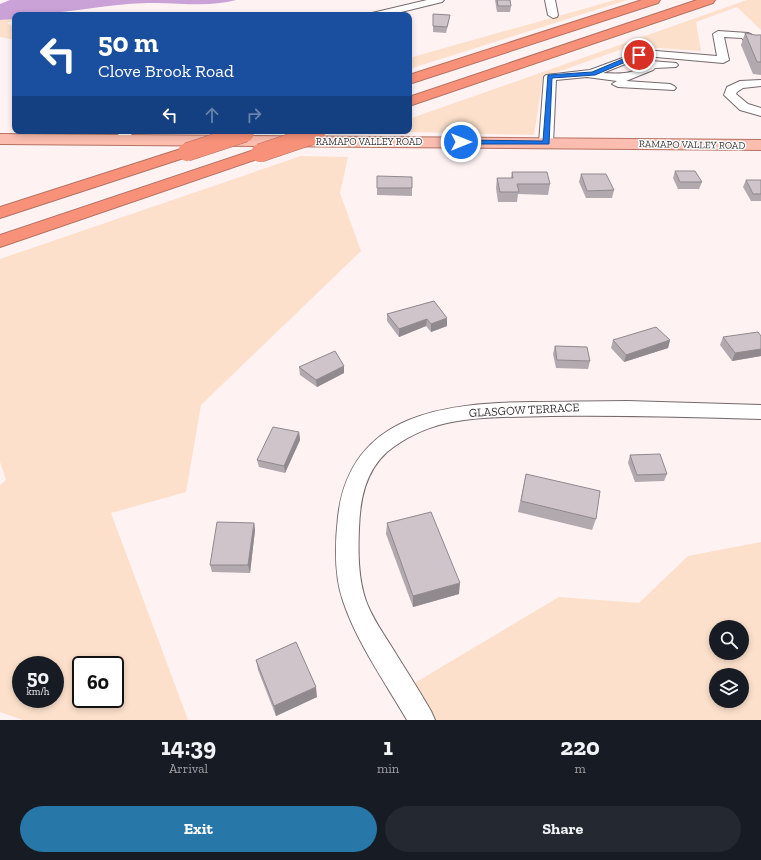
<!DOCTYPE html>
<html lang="en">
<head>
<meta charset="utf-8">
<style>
	:root { --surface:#171b24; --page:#242831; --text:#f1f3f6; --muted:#9ea1a6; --accent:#2877a9 }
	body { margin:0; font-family:"Zilla Slab",serif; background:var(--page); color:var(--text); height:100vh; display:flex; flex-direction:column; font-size:15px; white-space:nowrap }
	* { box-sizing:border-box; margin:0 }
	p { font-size:13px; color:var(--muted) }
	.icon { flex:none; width:22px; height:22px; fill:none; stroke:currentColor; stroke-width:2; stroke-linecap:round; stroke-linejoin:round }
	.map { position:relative; height:720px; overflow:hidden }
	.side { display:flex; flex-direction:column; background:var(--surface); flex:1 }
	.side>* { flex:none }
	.banner { position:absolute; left:12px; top:12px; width:400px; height:122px; border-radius:8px; box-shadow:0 2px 6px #0003; background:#1a4fa0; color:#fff; overflow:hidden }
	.buttons { position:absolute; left:709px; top:620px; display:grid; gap:8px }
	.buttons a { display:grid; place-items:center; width:40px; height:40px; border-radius:50%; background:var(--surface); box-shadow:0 2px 6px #0003; font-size:20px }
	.speed { position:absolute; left:12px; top:656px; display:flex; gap:8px; font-size:20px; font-weight:700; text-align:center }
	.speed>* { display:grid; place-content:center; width:52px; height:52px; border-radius:50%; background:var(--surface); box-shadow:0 2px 6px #0003; line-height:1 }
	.speed small { font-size:10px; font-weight:400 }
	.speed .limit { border:2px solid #111; border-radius:6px; background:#fff; color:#111 }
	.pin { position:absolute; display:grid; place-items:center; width:34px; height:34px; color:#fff; margin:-17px; border:2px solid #fff; border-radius:50%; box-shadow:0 1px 4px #0007 }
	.me { position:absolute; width:44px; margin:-22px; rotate:90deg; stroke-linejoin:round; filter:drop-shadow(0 0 3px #0008) }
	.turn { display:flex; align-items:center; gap:14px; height:84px; padding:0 20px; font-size:18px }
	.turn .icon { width:52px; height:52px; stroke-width:2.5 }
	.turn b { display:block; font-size:28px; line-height:34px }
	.lanes { display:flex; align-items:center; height:38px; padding:0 20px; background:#0003; justify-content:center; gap:20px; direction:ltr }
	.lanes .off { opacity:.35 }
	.eta { display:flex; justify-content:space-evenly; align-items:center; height:68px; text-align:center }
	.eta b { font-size:24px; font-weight:700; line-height:28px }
	.action { display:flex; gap:8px; margin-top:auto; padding:8px 20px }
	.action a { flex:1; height:46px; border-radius:24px; background:var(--accent); color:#fff; font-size:16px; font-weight:700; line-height:46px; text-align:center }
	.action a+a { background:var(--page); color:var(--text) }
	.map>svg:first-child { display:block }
	.green { fill:#fce0cb; fill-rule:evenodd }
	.water { fill:#caa2d8 }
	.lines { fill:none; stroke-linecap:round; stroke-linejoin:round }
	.minor-casing { stroke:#756a6c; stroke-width:2 }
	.major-casing { stroke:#b67263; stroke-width:2 }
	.highway-casing { stroke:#b67263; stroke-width:2 }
	.minor { fill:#fff; fill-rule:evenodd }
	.major { fill:#fabdaf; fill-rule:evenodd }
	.highway { fill:#f79179; fill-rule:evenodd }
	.highway-bridge-casing { stroke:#b67263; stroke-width:19; stroke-linecap:butt }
	.highway-bridge { stroke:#f79179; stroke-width:18 }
	.wall { fill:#b1a9ae }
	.shaded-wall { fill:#90898d }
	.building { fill:#cec4ca; stroke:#90898d }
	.route { fill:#1a73e8; stroke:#114b97 }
	.labels { text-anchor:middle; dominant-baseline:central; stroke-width:3; stroke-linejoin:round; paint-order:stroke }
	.far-street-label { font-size:10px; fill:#3d3839; stroke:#fff }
	.street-label { font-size:12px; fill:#3d3839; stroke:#fff }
</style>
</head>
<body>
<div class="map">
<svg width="761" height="720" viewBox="0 0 761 720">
	<rect width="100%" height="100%" fill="#fef2f3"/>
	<g class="green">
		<path d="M615,0H627L409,69V58Z"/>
		<path d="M747,0H761V30L737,7L696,22L701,51L631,46L543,77L534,135L373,131H409V119Z"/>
		<path d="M15,19L7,23L15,27V40L0,37V20Z"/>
		<path d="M301,156L348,157L340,193L361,251L201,405L186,492L111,513L188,720H23L0,712V485L6,480L0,462V259ZM21,665H55V699H21ZM81,665H115V699H81Z"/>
		<path d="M761,542V720H416L401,691L559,597L639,603L688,556ZM716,627H742V653H716ZM716,675H742V701H716Z"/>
	</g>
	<path class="water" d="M10,0H236C207,8 178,2 148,3C104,4 60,15 15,15V19L0,20V4Z"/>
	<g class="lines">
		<g class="minor-casing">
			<g id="minor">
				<path d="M427,0H444L442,2L389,15H371L372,13Z"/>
				<path d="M545,0H555L558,15L557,17L553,18L548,15Z"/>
				<path d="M718,31L748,33L752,35L756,43L751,46L747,45L742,38L724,37L729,60L723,63L645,56L603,73C617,74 638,75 647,62L651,61L676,63L678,65L676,67L655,68L653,70L626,81L670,84L674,86L676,88L674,90L618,87L612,84L617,81L587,77L556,80L553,143L546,147L539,143L544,77L546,75L590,70L644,50L717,56L713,34Z"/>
				<path d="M761,80V86L743,88L737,92L736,94L748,104L761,108V116L740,110L724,95L727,87L740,81Z"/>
				<path d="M121,131H134L125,143H115L114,140Z"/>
				<path d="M627,401L761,405V419C691,417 620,415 550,416C516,417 480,416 447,423C425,428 404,438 387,452C365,472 360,500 359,528C358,552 358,578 366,601C373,620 386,637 396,654C408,673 420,692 431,711L435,720H407C385,682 357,643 343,601C334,575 335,544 338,517C350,412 447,403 533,402C564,402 595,401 627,401Z"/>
			</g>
		</g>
		<g class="major-casing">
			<path id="major" d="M0,134L761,140V150L0,144Z"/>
		</g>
		<g class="highway-casing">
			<g id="highway">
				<path d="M642,0H660L658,3L409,84V75Z"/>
				<path d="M697,0H715L713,3L409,106V97Z"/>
				<path d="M187,147L193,149L195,152L193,155L0,218V207Z"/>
				<path d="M260,148L266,150L268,153L266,156L0,247V235Z"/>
			</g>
		</g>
		<use href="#minor" class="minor"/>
		<use href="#major" class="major"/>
		<use href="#highway" class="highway"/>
		<g class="highway-bridge-casing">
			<g id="highway-bridge">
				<path d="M187,152L245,133"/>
				<path d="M260,153L316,134"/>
			</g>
		</g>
		<use href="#highway-bridge" class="highway-bridge"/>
	</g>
	<g class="wall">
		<path d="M495,0H510L511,6L510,12H497Z"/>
		<path d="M433,14L450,15L449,21L446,33L433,32Z"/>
		<path d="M745,33L755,35H761V75L753,74L741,45Z"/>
		<path d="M675,171L702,182L699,189H678L673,178Z"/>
		<path d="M512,172L550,184L548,195L518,194L517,202H498L496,188L497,178H511Z"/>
		<path d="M581,174L614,190L612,198H586L579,182Z"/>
		<path d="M377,176L412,188V196L377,195Z"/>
		<path d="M746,180H761V201H751L743,187Z"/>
		<path d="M434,301L447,326L431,332L426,326L399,337L387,321V314Z"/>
		<path d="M761,336V356L732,361L720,345L723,337Z"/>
		<path d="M613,340H670L668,348L624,362L611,348Z"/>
		<path d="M555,346L590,361L588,369L556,368L553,354Z"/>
		<path d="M344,366V373L317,387L300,375L299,367Z"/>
		<path d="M299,432L300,440L285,473L259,467L257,460Z"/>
		<path d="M630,455L667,474L664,481L635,482L628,463Z"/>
		<path d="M526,474L596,519L592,530L518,512Z"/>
		<path d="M254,523L255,530L250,573L212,572L210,565Z"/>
		<path d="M387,523L459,594L413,607L386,534Z"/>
		<path d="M256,660L317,697L276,716L258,670Z"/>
	</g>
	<g class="shaded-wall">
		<path d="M447,318V326L431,332V324Z"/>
		<path d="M427,319L426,326L399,337V329Z"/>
		<path d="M670,340L668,348L624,362L626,355Z"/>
		<path d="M761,349V356L732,361L735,353Z"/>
		<path d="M344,366V373L317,387L316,380Z"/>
		<path d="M299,432L300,440L285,473L284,466Z"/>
		<path d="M254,523L255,530L250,573L248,565Z"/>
		<path d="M460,583L459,594L413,607V596Z"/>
		<path d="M316,687L317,697L276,716L274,706Z"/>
	</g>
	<g class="building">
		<path d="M497,0H510L511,6H498Z"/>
		<path d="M433,14L450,15L447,27L433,26Z"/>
		<path d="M745,33L755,35H761V62H757Z"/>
		<path d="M675,171H695L702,182H680Z"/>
		<path d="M512,172H547L550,184H517L519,192H500L497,178H513Z"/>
		<path d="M581,174H606L614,190L587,191Z"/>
		<path d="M377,176L412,177V188H377Z"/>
		<path d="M746,180H761V194H753Z"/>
		<path d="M434,301L447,318L431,324L427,319L399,329L387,314Z"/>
		<path d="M656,327L670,340L626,355L613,340Z"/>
		<path d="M758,332L761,336V349L735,353L723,337Z"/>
		<path d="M555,346L587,347L590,361L557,360Z"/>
		<path d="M335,351L344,366L316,380L299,367Z"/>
		<path d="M273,427L299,432L284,466L257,460Z"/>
		<path d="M660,454L667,474L637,475L630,455Z"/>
		<path d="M526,474L600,491L596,519L521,501Z"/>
		<path d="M431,512L460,583L413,596L387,523Z"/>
		<path d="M217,522L254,523L248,565H210Z"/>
		<path d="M296,642L316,687L274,706L256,660Z"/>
	</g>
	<path class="route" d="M637,53L642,55L595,75L552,78L549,144H461L458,142L461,140L543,141L548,75L592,72Z"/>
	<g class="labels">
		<g class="far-street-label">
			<text x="369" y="142">RAMAPO VALLEY ROAD</text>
			<text transform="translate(692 145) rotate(1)">RAMAPO VALLEY ROAD</text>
		</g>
		<g class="street-label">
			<text transform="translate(524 410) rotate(-3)">GLASGOW TERRACE</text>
		</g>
	</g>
</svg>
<div class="buttons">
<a><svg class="icon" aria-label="search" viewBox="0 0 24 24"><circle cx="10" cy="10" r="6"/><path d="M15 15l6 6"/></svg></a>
<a><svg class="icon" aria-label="layers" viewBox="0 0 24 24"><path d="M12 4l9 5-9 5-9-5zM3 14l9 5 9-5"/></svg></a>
</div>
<div class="speed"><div>50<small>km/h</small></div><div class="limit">60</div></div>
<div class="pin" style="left:639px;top:55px;background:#d93025"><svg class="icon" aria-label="arrive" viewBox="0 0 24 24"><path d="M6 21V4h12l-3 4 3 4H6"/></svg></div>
<svg class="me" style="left:461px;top:142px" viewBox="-20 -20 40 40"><circle r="17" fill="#1a73e8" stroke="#fff" stroke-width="3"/><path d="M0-11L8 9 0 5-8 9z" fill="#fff"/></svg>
<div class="banner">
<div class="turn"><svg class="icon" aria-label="left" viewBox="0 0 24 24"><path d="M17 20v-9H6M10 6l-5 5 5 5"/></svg><div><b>50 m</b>Clove Brook Road</div></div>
<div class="lanes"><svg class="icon" aria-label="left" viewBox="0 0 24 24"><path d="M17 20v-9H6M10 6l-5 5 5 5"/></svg><svg class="icon off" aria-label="ahead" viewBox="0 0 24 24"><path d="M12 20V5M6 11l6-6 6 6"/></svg><svg class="icon off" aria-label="right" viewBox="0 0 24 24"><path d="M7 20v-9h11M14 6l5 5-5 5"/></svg></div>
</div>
</div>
<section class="side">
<div class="eta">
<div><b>14:39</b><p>Arrival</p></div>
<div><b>1</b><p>min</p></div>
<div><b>220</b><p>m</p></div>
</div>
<div class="action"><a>Exit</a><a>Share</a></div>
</section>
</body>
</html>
